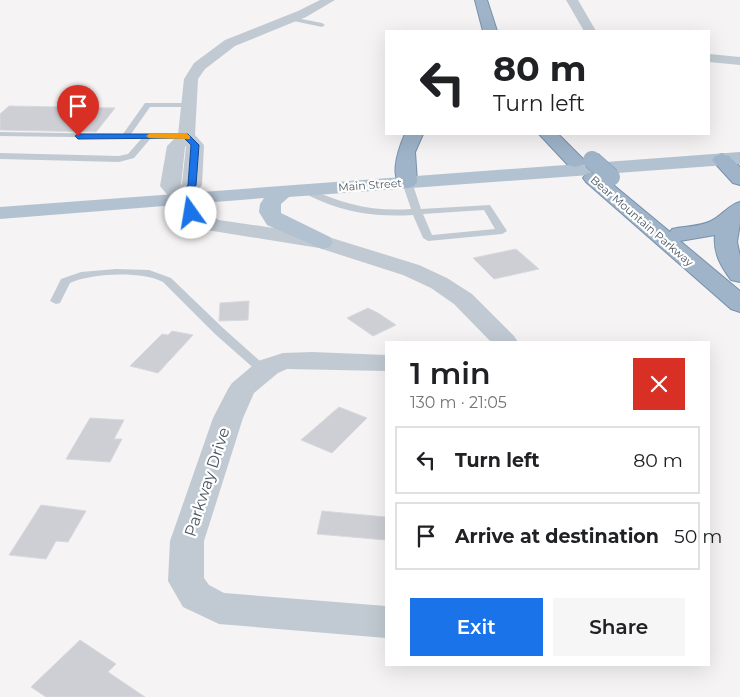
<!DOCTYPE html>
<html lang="en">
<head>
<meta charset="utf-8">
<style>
	:root { --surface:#fff; --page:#f6f6f6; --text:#202124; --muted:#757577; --line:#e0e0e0; --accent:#1a73e8 }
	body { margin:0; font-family:Montserrat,sans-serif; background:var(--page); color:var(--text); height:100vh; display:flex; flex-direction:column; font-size:19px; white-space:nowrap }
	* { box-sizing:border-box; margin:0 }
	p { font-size:16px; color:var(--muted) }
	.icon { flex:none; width:28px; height:28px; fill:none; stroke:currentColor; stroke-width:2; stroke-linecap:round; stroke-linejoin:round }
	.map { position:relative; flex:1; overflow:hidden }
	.side { position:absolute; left:385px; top:341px; width:325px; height:325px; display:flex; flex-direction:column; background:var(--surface); border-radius:0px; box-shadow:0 5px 20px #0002 }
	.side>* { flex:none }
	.banner { position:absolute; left:385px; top:30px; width:325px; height:105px; border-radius:0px; box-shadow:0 5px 20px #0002; background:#fff; color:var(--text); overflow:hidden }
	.pin { position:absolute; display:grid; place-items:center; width:42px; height:42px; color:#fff; margin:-51px -21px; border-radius:50% 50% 50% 0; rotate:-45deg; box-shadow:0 0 5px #0007 }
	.pin .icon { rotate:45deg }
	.me { position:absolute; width:55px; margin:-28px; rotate:347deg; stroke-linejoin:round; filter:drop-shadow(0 0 4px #0008) }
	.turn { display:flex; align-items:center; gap:18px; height:105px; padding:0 25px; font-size:22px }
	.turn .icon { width:65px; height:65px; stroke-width:2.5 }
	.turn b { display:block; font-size:35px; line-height:42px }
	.round { display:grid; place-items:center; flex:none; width:52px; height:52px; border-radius:0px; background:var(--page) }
	.summary { display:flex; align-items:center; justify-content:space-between; height:85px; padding:0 25px }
	h1 { font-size:30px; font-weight:600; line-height:38px }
	.action { display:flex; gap:10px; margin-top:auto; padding:10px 25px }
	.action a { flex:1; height:58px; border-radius:0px; background:var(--accent); color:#fff; font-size:20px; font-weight:600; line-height:58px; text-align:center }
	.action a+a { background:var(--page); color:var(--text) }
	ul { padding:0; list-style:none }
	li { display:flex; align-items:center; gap:15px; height:68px; margin:0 10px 8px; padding:0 15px; border:2px solid var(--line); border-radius:0px }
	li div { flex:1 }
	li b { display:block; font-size:19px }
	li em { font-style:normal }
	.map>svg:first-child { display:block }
	.building { fill:#cdcfd5; stroke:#d7d9de }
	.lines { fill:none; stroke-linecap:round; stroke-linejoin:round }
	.trunk-casing { stroke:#7690ad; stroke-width:2 }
	.service { fill:#c1cad2; fill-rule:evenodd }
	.minor { fill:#c1cad2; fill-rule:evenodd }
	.primary { fill:#b3c2d1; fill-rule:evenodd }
	.trunk { fill:#9fb4c9; fill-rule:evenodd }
	.trunk-bridge-casing { stroke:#7690ad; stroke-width:19; stroke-linecap:butt }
	.trunk-bridge { stroke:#9fb4c9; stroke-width:18 }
	.route { fill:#1a73e8; stroke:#114b97 }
	.slow { fill:#f59e0b }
	.labels { text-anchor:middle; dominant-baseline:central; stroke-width:4.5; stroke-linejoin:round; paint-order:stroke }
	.far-street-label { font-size:11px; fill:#4a5661; stroke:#fff }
	.near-street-label { font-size:16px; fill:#4a5661; stroke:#fff }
</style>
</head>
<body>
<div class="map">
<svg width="740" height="697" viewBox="0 0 740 697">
	<rect width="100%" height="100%" fill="#f5f3f3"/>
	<g class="building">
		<path d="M9,106L115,108L96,132L0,130V114Z"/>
		<path d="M516,249L539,269L494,279L473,258Z"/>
		<path d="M249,301L248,320L219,321L220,303Z"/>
		<path d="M368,308L378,313L396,325L373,336L347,318Z"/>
		<path d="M172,331L193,335L158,373L130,366L162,334L168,335Z"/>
		<path d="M339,407L367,418L332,453L301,440Z"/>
		<path d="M90,418L124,420L114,439H122L110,462L66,459Z"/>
		<path d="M41,505L86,511L68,542L56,541L46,559L9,555Z"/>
		<path d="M322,511L386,517V540L317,534Z"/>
		<path d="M80,640L116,664L108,672L145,697H46L31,687Z"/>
	</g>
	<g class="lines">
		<g class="trunk-casing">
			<g id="trunk">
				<path d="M475,0H487L497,31H483Z"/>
				<path d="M405,134H423L415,152L417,182L414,186L407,188L400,186C390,173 399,148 405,134Z"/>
				<path d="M539,134H558L585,161L582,165L575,167L568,165Z"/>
				<path d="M722,154L729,156L740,167V185L733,183L712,160L715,156Z"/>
				<path d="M593,172L600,174L670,232L672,229C685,226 699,227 711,221C722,216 728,205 740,202V223L737,242L740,256V282L731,280C721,266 713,253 715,235L680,241L740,291V312L731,309L586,182L583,178L586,174Z"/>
			</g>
		</g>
		<g class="service">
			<path d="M291,17L322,23L325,25L322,27L289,20Z"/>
			<path d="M145,103H188L192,105L188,107H150L131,134H189V138H151L134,158L119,162L0,159V153L119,156L128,154L142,138L0,136V132L123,134Z"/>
			<path d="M407,179L412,182L421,209L490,205L507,231L502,234L428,241L423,238L413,215C381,217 351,214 321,201C314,198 306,195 300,190L305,187L308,188C343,204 373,212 411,209L402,182ZM484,210L495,229L432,235L423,214Z"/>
			<path d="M116,269L149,270L171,278L223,328L270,370L264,374L259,373L215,334L163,282C142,271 92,273 70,283L60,303L56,304L50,301L61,279L81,272Z"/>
		</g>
		<g class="minor">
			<path d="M320,0H335L306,17L235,46L205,69L198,79L195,135L204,145L202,185L191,199L207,214L219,220L322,235L419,265L447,278L472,294L514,336L518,342H491L454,304L431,288L403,275L319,248L207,230L187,218L160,186L167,146L178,135L184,79L194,63L225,40L298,11ZM186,146L182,184L181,186L185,147Z"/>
			<path d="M566,0H578L596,31H584Z"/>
			<path d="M709,54L740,57V65L709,62Z"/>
			<path d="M312,352L386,355V371L287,369L278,373L254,393L243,418L204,541V578L209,585L224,593L386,606V638L219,624L183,607L168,581L170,541L213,418L228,389L232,383L258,361L283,353Z"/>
		</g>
		<path class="primary" d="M740,152V164L289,197L281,204V213L330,237L333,242L330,247L322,249L267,225L259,212L260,204L264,198L0,219V207Z"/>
		<use href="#trunk" class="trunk"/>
		<g class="trunk-bridge-casing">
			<path id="trunk-bridge" d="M592,160L611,177"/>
		</g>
		<use href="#trunk-bridge" class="trunk-bridge"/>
	</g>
	<path class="route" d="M188,134L199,145L196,185L186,198L196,213L191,216L188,215L178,198L188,185L191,145L184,138L78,139L75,136L78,134Z"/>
	<path class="slow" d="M186,133L190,136V139L149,138L146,136L149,134Z"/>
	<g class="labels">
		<g class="far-street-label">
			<text transform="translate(370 185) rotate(-4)">Main Street</text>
			<text transform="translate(642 221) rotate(41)">Bear Mountain Parkway</text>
		</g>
		<g class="near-street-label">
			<text transform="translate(207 482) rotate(-72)">Parkway Drive</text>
		</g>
	</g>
</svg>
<div class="pin" style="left:78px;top:136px;background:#d93025"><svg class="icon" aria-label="arrive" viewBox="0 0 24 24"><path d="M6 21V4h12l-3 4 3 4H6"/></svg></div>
<svg class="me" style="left:191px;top:213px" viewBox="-20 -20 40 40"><circle r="19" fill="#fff"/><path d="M0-13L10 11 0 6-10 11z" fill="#1a73e8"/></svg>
<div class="banner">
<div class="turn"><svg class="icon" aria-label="left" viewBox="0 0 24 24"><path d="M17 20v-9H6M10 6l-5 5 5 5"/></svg><div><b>80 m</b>Turn left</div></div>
</div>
<section class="side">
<div class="summary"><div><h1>1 min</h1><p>130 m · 21:05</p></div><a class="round" style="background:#d93025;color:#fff"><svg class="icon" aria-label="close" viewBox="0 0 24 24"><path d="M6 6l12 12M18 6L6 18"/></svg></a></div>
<ul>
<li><svg class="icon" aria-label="left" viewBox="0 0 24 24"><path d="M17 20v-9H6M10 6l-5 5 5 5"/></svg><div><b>Turn left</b></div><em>80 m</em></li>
<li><svg class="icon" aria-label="arrive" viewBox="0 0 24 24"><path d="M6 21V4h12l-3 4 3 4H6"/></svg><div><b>Arrive at destination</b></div><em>50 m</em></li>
</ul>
<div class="action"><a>Exit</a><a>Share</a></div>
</section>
</div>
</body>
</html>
